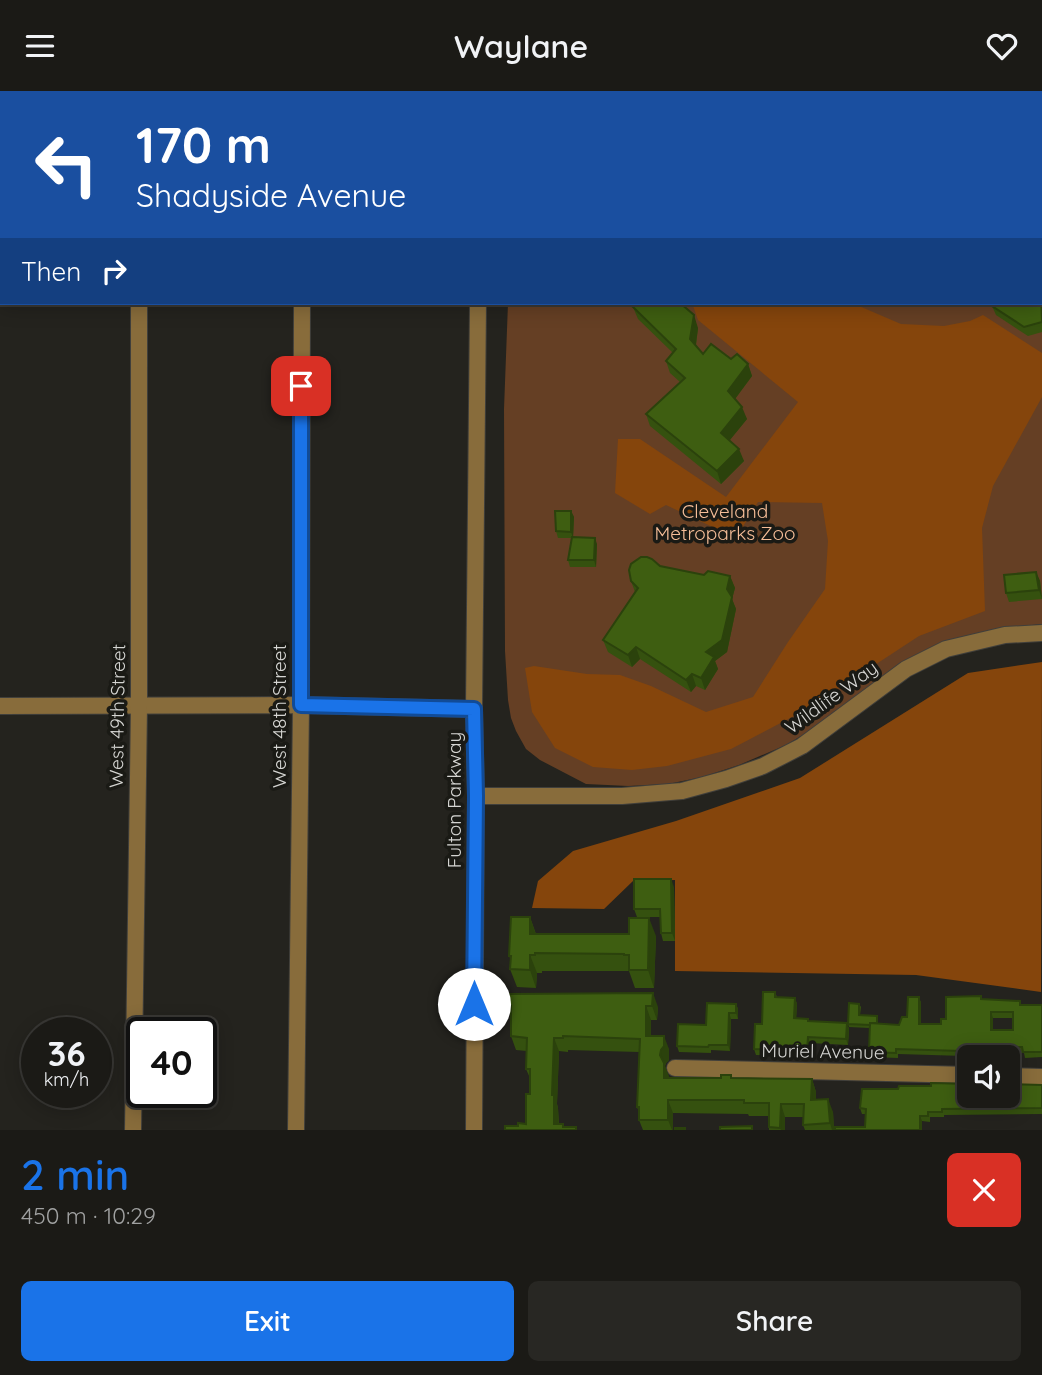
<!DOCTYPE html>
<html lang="en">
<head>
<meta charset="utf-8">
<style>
	:root { --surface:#1b1a16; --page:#282723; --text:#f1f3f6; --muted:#a0a1a1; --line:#393835; --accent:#1a73e8 }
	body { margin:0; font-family:Quicksand,sans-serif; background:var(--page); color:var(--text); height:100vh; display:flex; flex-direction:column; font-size:26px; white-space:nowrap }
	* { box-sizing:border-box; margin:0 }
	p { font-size:23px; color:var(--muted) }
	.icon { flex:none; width:38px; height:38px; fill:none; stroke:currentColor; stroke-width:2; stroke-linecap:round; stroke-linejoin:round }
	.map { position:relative; height:1039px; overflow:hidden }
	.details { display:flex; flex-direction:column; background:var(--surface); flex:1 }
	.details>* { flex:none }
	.top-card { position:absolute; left:0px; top:0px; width:1043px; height:214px; box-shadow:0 4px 18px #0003,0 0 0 2px var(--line); background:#1a4fa0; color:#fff; overflow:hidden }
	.fabs { position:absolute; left:957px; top:954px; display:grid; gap:14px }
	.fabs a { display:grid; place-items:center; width:63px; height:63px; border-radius:10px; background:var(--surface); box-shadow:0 4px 18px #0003,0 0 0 2px var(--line); font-size:35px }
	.speed { position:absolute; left:21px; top:926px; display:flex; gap:14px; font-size:35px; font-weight:700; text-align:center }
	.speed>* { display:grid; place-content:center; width:91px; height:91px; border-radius:50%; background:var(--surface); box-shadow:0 4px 18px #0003,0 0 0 2px var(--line); line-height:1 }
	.speed small { font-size:18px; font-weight:400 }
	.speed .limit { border:4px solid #111; border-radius:10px; background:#fff; color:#111 }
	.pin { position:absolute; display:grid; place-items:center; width:60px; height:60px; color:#fff; margin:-30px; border-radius:14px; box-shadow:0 4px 10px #0006 }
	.me { position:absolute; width:77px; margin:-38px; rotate:0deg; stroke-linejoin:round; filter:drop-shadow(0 0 5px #0008) }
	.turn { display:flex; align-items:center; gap:24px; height:147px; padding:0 21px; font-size:32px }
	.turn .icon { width:91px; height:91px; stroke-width:2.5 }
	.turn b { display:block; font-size:49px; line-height:60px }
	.then { display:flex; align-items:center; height:66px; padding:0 21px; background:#0003; gap:14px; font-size:26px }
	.round { display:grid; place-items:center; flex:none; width:74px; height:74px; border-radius:10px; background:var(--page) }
	.headline { display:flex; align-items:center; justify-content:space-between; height:119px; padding:0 21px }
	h1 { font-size:42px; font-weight:600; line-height:52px; color:var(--accent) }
	.primary-button { display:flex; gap:14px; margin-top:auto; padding:14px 21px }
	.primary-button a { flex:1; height:80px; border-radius:10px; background:var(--accent); color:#fff; font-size:28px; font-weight:600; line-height:80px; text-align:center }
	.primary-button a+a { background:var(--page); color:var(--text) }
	header { display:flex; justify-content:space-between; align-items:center; height:91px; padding:0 21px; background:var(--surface); font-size:32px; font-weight:600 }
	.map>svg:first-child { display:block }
	.green { fill:#653f24 }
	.forest { fill:#85450c }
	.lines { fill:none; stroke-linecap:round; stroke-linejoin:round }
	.minor-casing { stroke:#403f3b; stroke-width:18 }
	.minor { stroke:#886c3b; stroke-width:16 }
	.wall { fill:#35510f; fill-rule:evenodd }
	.shaded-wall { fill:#2b420c }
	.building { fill:#3e5e11; stroke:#2b420c; stroke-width:2; fill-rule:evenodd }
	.route-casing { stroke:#114b97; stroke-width:18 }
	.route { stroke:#1a73e8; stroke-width:12 }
	.labels { text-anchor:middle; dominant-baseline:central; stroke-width:7; stroke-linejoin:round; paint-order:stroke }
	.park-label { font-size:19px; fill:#f6be98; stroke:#1a1a15 }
	.street-label { font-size:19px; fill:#d5d5d2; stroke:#1a1a15 }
</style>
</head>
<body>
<header><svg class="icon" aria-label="menu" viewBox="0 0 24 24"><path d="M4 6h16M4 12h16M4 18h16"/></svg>Waylane<svg class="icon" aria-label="heart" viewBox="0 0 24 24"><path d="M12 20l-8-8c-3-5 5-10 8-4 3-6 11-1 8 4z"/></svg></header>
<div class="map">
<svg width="1042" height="1039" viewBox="0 0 1042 1039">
	<rect width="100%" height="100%" fill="#24231e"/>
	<path class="green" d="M516,0H1042V533L1003,537L965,546L786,654L739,674L702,686L668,693L628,695L586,693L540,669L526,658L516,640L511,627L508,609L505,560L504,318L508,212H1041V2H516Z"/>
	<g class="forest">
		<path d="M692,212H852L901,233L944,235L970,230L983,224L1042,262V306L993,395L982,437L985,520L919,545L855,587L794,625L731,658L667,675L632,679L593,676L555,657L532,621L525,577L534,575L587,583L620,584L651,595L706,621L753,606L788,551L825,498L828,450L822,412L758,411L736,447L666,414L650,423L615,402L618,348H640L726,406L798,311L698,229Z"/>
		<path d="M1042,571L1041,901L916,884L675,880V789L633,790L604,818L532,817L538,790L573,760L676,730L800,687L968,582Z"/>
	</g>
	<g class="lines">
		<g class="minor-casing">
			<g id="minor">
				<path d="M140,2V0"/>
				<path d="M302,2V0"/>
				<path d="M480,2V0"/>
				<path d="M0,615L301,614L474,618"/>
				<path d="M476,705H622L682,700L726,688L763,675L802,655L906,578L946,558L1005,544L1042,542"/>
				<path d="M675,977L970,984"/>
				<path d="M1008,985L1042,986"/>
				<path d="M133,1039L139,615V212"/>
				<path d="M296,1039L301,614L302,212"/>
				<path d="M474,1039L476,705L474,618L478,212"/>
			</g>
		</g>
		<use href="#minor" class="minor"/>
	</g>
	<g class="wall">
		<path d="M1042,204V241L1028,245L996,224L992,215L1041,212Z"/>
		<path d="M633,216L698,237L696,254L703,263L731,268L748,273L752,285L735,308L747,328L729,350L744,370L721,393L650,335L646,323L680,291L670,282L666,270L673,262L638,228Z"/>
		<path d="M571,420L574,426L573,446L597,453L596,476H570L568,469L572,447H558L556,440Z"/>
		<path d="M1036,481L1040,490L1042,508L1009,511L1006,502Z"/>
		<path d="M704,484L730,485L735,497L732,508L736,518L727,561L715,570L718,578L705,599L696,595L691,601L640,568L632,576L608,561L603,549L635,501L631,490Z"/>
		<path d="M674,796L675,850H663L661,842L660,826H637L634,818Z"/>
		<path d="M530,826L536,843L656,845L654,897H635L629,880H542V882H537L536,897L517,896L510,878L511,869L509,865Z"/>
		<path d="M775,901L777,906L795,907L797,913L796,927L808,930L847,932L849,938L848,954L810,952L809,965L756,964L754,958L762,933Z"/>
		<path d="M509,903L658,916L657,929H651V945L669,958V969L666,972L665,975L669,987L812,988L816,1001V1008L833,1021L834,1039H805L803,1034V1026H785V1039H769V1025H749L748,1023L673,1022V1039H643L639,1029V1021L637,1016L639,961L568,959V961L559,960L557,1013L558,1017L559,1033H563L564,1036H576L577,1039H505L526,1033L530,1003V987L526,978L527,960L516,959L511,945V919L509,914Z"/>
		<path d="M981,905L982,908L1022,914H1042V966L1025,967L1024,962L997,961V966L898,963V967L871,966L869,961V937L849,936L848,933L859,913L861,916L860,924L878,928V932L899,934L907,926L919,906L921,912V933H941L946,928ZM993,927H1013V939H993Z"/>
		<path d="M736,913L738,918V928H731L730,960L711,959V962L679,961L677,955Z"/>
		<path d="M1042,994V1023L944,1024V1026H930V1031L922,1030V1039H835L865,1036V1023H862L860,1017Z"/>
	</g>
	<g class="shaded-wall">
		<path d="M694,224L698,237L695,260L690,248Z"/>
		<path d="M748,273L752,285L732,312L728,300Z"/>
		<path d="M742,316L747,328L725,355L721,342Z"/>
		<path d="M739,358L744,370L721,393L717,380Z"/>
		<path d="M571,420L574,426L573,447L571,441Z"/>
		<path d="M595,447L597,453L596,476L594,469Z"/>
		<path d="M1036,481L1040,490L1042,508L1039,499Z"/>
		<path d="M730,485L735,497L732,508L736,518L727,561L715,570L718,578L705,599L701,587L706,561L727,498Z"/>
		<path d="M636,556L640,568L632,576L628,564Z"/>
		<path d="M692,583L696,595L691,601L686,589Z"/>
		<path d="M671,788L674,796L675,850L672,842Z"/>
		<path d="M530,826L536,844L530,843Z"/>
		<path d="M649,827L656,845L654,897L648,879Z"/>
		<path d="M530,864L537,882L536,897L530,879Z"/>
		<path d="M653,902L658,916L657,929L652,915Z"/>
		<path d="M919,906L921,912V938L919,933Z"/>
		<path d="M795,907L797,913L796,933L794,927Z"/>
		<path d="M736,913L738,918V928L736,922Z"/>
		<path d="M646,915L651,929V958L646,945Z"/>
		<path d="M991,921L993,927V944L991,939Z"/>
		<path d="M729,922L731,928L730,960L728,954Z"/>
		<path d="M847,932L849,938L848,954L846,948Z"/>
		<path d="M664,945L669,958V969L666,972L665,975L669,985L668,1000L664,987L660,964Z"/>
		<path d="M808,946L810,952L809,965L807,959Z"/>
		<path d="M554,947L559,960L557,1013L558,1017L559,1039L554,1033L552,1004Z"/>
		<path d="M812,988L816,1001V1022L811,1009Z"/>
		<path d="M828,1008L833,1021L834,1039H832L830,1032Z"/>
		<path d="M668,1009L673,1022V1039H672L668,1029Z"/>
		<path d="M781,1013L785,1026V1039H781L780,1037Z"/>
		<path d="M920,1025L922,1030V1039H920Z"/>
	</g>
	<g class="building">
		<path d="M1014,0H1042V13L1041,14V2H1016Z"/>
		<path d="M1042,16V38L1041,39V17Z"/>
		<path d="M1041,202L1042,231L1024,236L992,215L995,212H1041Z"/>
		<path d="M637,212H680L694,224L690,248L703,263L711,253L731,268L737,263L748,273L728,300L742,316L721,342L739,358L717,380L646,323L685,287L666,270L676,258L633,216Z"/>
		<path d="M555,420H571V441L556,440Z"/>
		<path d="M572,446L595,447L594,469H568Z"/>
		<path d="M641,466H647L652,468L660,475L704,484L708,480L730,485L727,498L732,506L722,549L706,561L714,566L701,587L692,583L686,589L636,556L628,564L603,549L638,497L631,490L629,479L631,473Z"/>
		<path d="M1036,481L1039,499L1006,502L1004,484Z"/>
		<path d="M634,788H671L672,842H661L660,818H634Z"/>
		<path d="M511,826H530V843H629V827H649L648,879H629V864H624V863L535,862V864H530V879L510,878L511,865H509Z"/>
		<path d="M763,901H775V906L795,907L794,927L808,928V930L847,932L846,948L808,946L807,959L754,958L755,933H762Z"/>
		<path d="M653,902L652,915H646V945H664V955L661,959L660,964L664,972V987H721V984H731V987L812,988L811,1009L828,1008L830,1032L803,1034L804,1013H781L780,1037L769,1036V1012H744V1009H668V1029H639V1016H637L640,948L563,945V947H554L552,1004H554V1033H563V1036H576V1039H505V1035H518V1032L526,1033V1003H530V978H526L527,947L511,945V914H509V903Z"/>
		<path d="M981,905V908L1020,910V914H1042V961H1023L1022,956H995V961L896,958V962L869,961L870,932L899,934L902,926H907L908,906H919V933H941V928H946V906ZM991,921H1013V939H991Z"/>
		<path d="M707,912L736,913V922H729L728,954H709L708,956L677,955L678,933L706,934Z"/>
		<path d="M849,912L859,913V924L877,925V932H870V934L848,933Z"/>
		<path d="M931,992L970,993V1004H1008V993L1042,994V1017L942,1018V1021H928V1025H920V1039H835V1036H865L866,1018L860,1017L862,998H898L899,995H931Z"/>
		<path d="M752,1035V1039H720V1036Z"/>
		<rect x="675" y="1037" width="10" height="2"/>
	</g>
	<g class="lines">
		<g class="route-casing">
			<path id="route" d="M301,295V614L474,618L476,705L474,913"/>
		</g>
		<use href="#route" class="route"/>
	</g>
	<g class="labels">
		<g class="park-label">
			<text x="725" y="420">Cleveland<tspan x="725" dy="22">Metroparks Zoo</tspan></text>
		</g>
		<g class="street-label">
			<text transform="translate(831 606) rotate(-36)">Wildlife Way</text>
			<text transform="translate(117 625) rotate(-89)">West 49th Street</text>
			<text transform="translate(279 625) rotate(-90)">West 48th Street</text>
			<text transform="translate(454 709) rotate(-90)">Fulton Parkway</text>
			<text transform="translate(823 960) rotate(1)">Muriel Avenue</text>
		</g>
	</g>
</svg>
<div class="fabs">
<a><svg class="icon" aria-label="sound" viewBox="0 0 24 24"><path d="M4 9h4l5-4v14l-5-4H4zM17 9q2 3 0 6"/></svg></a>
</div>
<div class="speed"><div>36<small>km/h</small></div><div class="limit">40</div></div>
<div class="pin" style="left:301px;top:295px;background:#d93025"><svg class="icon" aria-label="arrive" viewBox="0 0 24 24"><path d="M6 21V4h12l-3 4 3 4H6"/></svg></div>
<svg class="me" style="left:474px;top:913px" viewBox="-20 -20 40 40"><circle r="19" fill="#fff"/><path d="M0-13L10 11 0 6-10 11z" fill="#1a73e8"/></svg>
<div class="top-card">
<div class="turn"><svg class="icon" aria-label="left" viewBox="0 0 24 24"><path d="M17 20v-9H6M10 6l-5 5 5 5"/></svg><div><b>170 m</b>Shadyside Avenue</div></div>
<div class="then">Then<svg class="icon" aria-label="right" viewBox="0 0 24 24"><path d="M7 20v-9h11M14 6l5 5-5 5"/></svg></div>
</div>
</div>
<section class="details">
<div class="headline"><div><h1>2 min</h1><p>450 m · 10:29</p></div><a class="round" style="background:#d93025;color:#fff"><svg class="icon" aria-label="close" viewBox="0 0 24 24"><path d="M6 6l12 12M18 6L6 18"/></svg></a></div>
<div class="primary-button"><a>Exit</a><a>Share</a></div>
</section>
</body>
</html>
